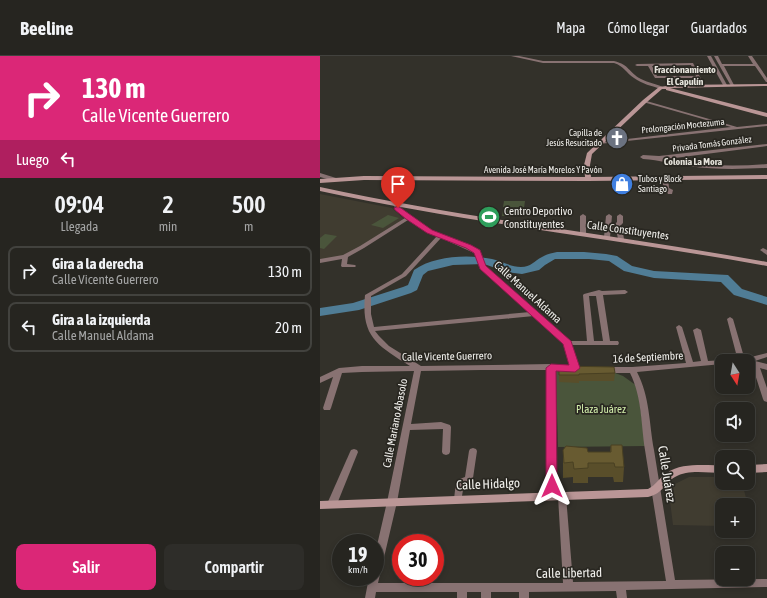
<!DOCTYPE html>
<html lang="es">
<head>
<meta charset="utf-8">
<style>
	:root { --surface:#262520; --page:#2e2d29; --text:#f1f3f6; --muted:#a4a5a5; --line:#42423e; --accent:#db2777 }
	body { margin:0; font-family:"Asap Condensed",sans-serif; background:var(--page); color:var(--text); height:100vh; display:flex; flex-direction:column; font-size:15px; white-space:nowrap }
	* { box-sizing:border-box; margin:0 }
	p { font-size:13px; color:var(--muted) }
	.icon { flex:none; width:22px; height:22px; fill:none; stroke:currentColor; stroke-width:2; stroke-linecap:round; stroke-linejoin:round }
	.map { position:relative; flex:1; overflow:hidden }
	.sheet { display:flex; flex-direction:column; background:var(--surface); width:320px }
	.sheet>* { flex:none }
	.guide { background:#db2777; color:#fff; overflow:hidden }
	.needle { width:26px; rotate:169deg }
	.tools { position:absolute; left:395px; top:298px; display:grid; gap:8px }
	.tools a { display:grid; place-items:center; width:40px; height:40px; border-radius:8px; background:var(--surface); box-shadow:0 2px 6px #0003,0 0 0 1px var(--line); font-size:20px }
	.speed { position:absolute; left:12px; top:478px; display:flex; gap:8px; font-size:20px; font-weight:700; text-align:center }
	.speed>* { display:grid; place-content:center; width:52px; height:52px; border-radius:50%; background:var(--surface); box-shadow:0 2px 6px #0003,0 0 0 1px var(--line); line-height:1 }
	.speed small { font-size:10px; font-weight:400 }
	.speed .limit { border:6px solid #d22; background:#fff; color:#111 }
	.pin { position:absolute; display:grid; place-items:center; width:34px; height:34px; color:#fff; margin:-41px -17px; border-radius:50% 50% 50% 0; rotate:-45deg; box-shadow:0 0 4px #0007 }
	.pin .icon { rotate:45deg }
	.me { position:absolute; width:44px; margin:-22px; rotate:0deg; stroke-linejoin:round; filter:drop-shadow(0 0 3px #0008) }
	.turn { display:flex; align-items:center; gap:14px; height:84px; padding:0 16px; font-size:18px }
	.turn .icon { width:52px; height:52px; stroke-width:2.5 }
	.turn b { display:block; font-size:28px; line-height:34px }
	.then { display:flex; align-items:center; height:38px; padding:0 16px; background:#0003; gap:8px; font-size:15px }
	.eta { display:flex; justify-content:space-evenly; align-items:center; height:68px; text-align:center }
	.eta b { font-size:24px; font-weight:600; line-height:28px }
	.cta { display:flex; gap:8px; margin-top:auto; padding:8px 16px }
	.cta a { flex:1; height:46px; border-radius:8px; background:var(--accent); color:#fff; font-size:16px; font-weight:600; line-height:46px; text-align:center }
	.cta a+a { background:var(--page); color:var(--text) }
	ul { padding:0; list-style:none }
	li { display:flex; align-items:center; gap:12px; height:50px; margin:0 8px 6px; padding:0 8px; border:2px solid var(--line); border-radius:8px }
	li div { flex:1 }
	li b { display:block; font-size:15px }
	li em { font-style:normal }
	header { display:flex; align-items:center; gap:24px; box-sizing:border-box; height:56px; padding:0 20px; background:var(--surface); border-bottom:1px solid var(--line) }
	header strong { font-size:19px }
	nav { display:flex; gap:22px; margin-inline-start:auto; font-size:14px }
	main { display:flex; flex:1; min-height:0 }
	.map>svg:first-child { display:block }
	.built { fill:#403c30 }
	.green { fill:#4a553b }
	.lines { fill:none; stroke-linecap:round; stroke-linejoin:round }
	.river { fill:#507d96; fill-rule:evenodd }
	.street { fill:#887272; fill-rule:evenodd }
	.secondary { fill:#ba9696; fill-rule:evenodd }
	.wall { fill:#594e2a }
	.building { fill:#685b31; stroke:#494022 }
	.route { fill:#db2777; stroke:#8e194d }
	.labels { text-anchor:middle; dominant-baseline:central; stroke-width:3.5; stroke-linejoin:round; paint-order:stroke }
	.far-street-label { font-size:9px; fill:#f2f1ed; stroke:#292721 }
	.far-poi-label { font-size:9px; fill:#f2f1ed; stroke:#292721; text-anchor:end }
	.far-neighbourhood-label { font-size:10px; font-weight:bold; fill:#e4e2da; stroke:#292721 }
	.poi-label { font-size:11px; fill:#f2f1ed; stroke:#292721; text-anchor:start }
	.street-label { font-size:11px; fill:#f2f1ed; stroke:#292721 }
	.park-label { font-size:11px; fill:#d2eeab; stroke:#292721 }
	.near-street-label { font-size:13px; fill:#f2f1ed; stroke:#292721 }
</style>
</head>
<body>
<header>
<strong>Beeline</strong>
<nav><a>Mapa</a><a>Cómo llegar</a><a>Guardados</a></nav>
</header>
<main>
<section class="sheet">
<div class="guide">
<div class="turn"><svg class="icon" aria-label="right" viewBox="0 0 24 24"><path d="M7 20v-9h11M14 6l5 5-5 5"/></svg><div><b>130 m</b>Calle Vicente Guerrero</div></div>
<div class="then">Luego<svg class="icon" aria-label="left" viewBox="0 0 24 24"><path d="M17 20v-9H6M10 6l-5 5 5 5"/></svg></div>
</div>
<div class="eta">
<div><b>09:04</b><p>Llegada</p></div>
<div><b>2</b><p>min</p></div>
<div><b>500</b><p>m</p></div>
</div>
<ul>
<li><svg class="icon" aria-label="right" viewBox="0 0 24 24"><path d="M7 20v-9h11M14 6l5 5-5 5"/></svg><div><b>Gira a la derecha</b><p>Calle Vicente Guerrero</p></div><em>130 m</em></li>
<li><svg class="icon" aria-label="left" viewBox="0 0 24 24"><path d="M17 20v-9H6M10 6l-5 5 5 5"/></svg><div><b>Gira a la izquierda</b><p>Calle Manuel Aldama</p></div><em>20 m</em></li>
</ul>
<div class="cta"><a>Salir</a><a>Compartir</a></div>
</section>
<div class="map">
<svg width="447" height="542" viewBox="0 0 447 542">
	<rect width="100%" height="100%" fill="#33312a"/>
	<g class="built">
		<path d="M0,138L72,152L84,163L25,200L0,204Z"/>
		<path d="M369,421H402V427H422L428,449H402V470L353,469L349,437L355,428Z"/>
	</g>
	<g class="green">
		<path d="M184,145H205L204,152L183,151Z"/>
		<path d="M183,153H203L202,160H182Z"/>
		<path d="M68,159L79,162L63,172L51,169Z"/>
		<path d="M5,178L17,180L4,193L0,192V182Z"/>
		<path d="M236,315L295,317L303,320L317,330L326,390L238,391Z"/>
	</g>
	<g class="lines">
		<path class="river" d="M237,196H264L286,198L297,200L312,210L334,215L408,219L422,233L447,241V249L414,239L401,226L334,222L304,215L289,205L269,203H235L225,209L219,214L202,218L187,216L164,208L133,209L108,215L103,219L97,234L91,237L39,254L0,260V252L33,247L83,231L88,229L94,214C114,200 147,198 172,203C182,205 190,211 201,211C211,211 214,205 222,201C227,198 232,197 237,196Z"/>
		<g class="street">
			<path d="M191,0H199L223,5H294C310,9 308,16 321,23C328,27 338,28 345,32L341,33C332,30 322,28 314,22C306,17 304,10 294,7H223Z"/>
			<path d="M387,0H391L407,29L406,30L403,29Z"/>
			<path d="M394,0H398L402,8H433L428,0H432L447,22V26H446L435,10H404L414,29L411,30Z"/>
			<path d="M373,7L384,29L383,30H381L377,22H335L328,10H317L315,9L317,8ZM371,9L376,20H337L332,10Z"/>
			<path d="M323,44L417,71L447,68V70L279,88V86H281L411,71L323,46Z"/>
			<path d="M447,88V90L347,103C380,110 414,111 447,108V112C421,113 395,114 369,110C352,108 340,104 323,103L320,101L323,99L339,100Z"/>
			<path d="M0,117L16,122L17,123L14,125L0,121Z"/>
			<path d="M345,120L348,122L349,132L353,134L352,138H348L347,136L344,134L342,122Z"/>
			<path d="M76,147L78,148L90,161L112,174L159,195L166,210L250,285H267L263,239L264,238L279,234L282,235L305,234L308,236L305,238L283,239L290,285H298L299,287L298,289H252L259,312L258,314L255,315L252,312L248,315L235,314L236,440L235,443L232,444L229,443L228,440L227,314H161L101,315L91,368L121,366L130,369L131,371L130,396L129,398L126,399L123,398L122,396L123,373L90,374L77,446L58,527H243L238,440L239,437L242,436L245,437L246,440L253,526L346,525C339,481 332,438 325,394C321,368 322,341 310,317H285L281,314L285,311H312L366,307L356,271L359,269L362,271L373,306L381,305L373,274L377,272L381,274L388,305L403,304L417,301L407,263L410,261L413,263L424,301L427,302L447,297V301L435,305L447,308V314L440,312L447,332V346L444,345L443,343L432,309L428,308V305H402V308L317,316C330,341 329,367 334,394C341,437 348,481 355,524L447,523V531L306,534L307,542H297L296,535L209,536V542H199V536H171V542H161V536H147V542H137V536H56L55,542H45L49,521H55V498L67,446L94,315L42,316L22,317L11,352L10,354H4L3,352L13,321L0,327V321L19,312L42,310H90C57,289 41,281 45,239L82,218L117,180L88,164L44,192L28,201L27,208L35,209L36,210L35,211H22L21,210L22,203L0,207V203L23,199L40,190L85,162L73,149ZM121,182L154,197L161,212L210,256L54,271L51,258V240L86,220ZM269,240H276L283,285H274ZM214,260L245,288L251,311L231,308L101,310L69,290L59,280L55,275Z"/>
			<path d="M263,158L266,160V178L263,180L260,178V160Z"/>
			<path d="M289,158L292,160L290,181L287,183L284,181L286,160Z"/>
			<path d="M300,158L303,160V167L298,172L303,177L304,183L301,185L298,183L297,178L291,172L297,166V160Z"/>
			<path d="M443,192L447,194V199L440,194Z"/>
			<path d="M153,392L156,393L157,395L153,422L150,426L144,428L141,446L138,447L135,446L134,443L136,426L137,424L145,421L149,395L150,393Z"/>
			<path d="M34,393L37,394L38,396L17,448L15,451L12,452L9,451L7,448L30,396L31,394Z"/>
		</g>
		<g class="secondary">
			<path d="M447,28V30L350,32L447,57V61L346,34V33H342L327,46L272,98L270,109L271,121L447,119V123L268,125L44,124L0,127V123L44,120L265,121L264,109L267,97L323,44L339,31L354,29Z"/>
			<path d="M0,131C148,163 298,179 447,206V210C298,183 148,167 0,135Z"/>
			<path d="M447,408V416L428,417V409Z"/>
			<path d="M402,409V417C388,417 368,413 355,421C343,428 344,437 328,441L0,453V445L328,433C336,429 340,421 347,417C362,406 385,410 402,409Z"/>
		</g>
	</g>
	<g class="wall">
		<path d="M239,310L295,317L294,325H259V327L239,326Z"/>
		<path d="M291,389L304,411L303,426H294L293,421H268V427H253V421L243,422V394L268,396H290Z"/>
	</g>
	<g class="building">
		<path d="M239,310L294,311L295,317L259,318V319H239Z"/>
		<path d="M291,389H302L304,411H295L294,407H268V412L254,413L253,406L244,407L243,394L246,390L267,392L268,396H291Z"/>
	</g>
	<path class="route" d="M78,150L112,174L151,189L160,194L166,210L251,285L260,312L255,316L236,315L237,430L236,434L232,435L228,434L226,430V312L231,308L249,309L243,288L160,213L154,197L146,192L107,177L86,163L75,154L74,152Z"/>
	<defs>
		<g id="church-disc" transform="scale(1.15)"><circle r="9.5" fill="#6b7280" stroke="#292721"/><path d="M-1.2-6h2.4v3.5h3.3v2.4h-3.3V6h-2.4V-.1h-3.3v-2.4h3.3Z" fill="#fff"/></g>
		<g id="shop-disc" transform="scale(1.15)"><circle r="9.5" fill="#3f7fe0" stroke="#292721"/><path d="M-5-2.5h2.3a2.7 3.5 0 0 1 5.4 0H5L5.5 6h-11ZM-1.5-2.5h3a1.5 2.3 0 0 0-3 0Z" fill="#fff"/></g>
		<g id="stadium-disc" transform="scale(1.15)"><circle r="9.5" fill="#2e9e5b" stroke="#292721"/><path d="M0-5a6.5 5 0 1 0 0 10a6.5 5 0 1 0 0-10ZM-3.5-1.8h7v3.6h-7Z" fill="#fff"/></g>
	</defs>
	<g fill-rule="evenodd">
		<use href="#church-disc" x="297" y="82"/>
		<use href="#shop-disc" x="302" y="128"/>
		<use href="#stadium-disc" x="169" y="161"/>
	</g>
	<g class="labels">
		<g class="far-street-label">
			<text transform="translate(363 70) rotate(-6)">Prolongación Moctezuma</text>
			<text transform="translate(392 88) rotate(-7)">Privada Tomás González</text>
			<text x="223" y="114">Avenida José María Morelos Y Pavón</text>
		</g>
		<g class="far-poi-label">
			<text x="282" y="77">Capilla de<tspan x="282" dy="10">Jesús Resucitado</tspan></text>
			<text x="318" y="123" text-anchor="start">Tubos y Block<tspan x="318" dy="10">Santiago</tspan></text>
		</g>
		<g class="far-neighbourhood-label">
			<text x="365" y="13">Fraccionamiento<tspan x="365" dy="12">El Capulín</tspan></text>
			<text x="373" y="105">Colonia La Mora</text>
		</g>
		<g class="poi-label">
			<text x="184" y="155">Centro Deportivo<tspan x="184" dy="13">Constituyentes</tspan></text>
		</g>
		<g class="street-label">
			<text transform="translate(308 174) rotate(8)">Calle Constituyentes</text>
			<text transform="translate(208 236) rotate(42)">Calle Manuel Aldama</text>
			<text transform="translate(127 300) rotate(-1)">Calle Vicente Guerrero</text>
			<text transform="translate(328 301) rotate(-3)">16 de Septiembre</text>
			<text transform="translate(75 367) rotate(-79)">Calle Mariano Abasolo</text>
		</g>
		<g class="park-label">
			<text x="281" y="353">Plaza Juárez</text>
		</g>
		<g class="near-street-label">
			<text transform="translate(347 418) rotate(81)">Calle Juárez</text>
			<text transform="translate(168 428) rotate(-2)">Calle Hidalgo</text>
			<text transform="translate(249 517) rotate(-1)">Calle Libertad</text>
		</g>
	</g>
</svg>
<div class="tools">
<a><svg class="needle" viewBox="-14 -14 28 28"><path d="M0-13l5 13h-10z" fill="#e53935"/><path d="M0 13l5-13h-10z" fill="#a4a5a5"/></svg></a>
<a><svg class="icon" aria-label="sound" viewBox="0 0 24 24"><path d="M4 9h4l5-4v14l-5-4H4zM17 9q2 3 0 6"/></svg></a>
<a><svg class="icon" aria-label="search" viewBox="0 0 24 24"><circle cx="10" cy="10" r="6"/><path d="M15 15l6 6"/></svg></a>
<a>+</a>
<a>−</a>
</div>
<div class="speed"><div>19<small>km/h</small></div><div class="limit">30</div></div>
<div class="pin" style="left:78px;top:152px;background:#d93025"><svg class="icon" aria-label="arrive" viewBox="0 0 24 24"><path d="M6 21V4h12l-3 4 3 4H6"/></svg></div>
<svg class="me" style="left:232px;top:430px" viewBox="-20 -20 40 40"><path d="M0-17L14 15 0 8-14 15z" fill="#db2777" stroke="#fff" stroke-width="4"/></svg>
</div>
</main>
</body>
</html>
